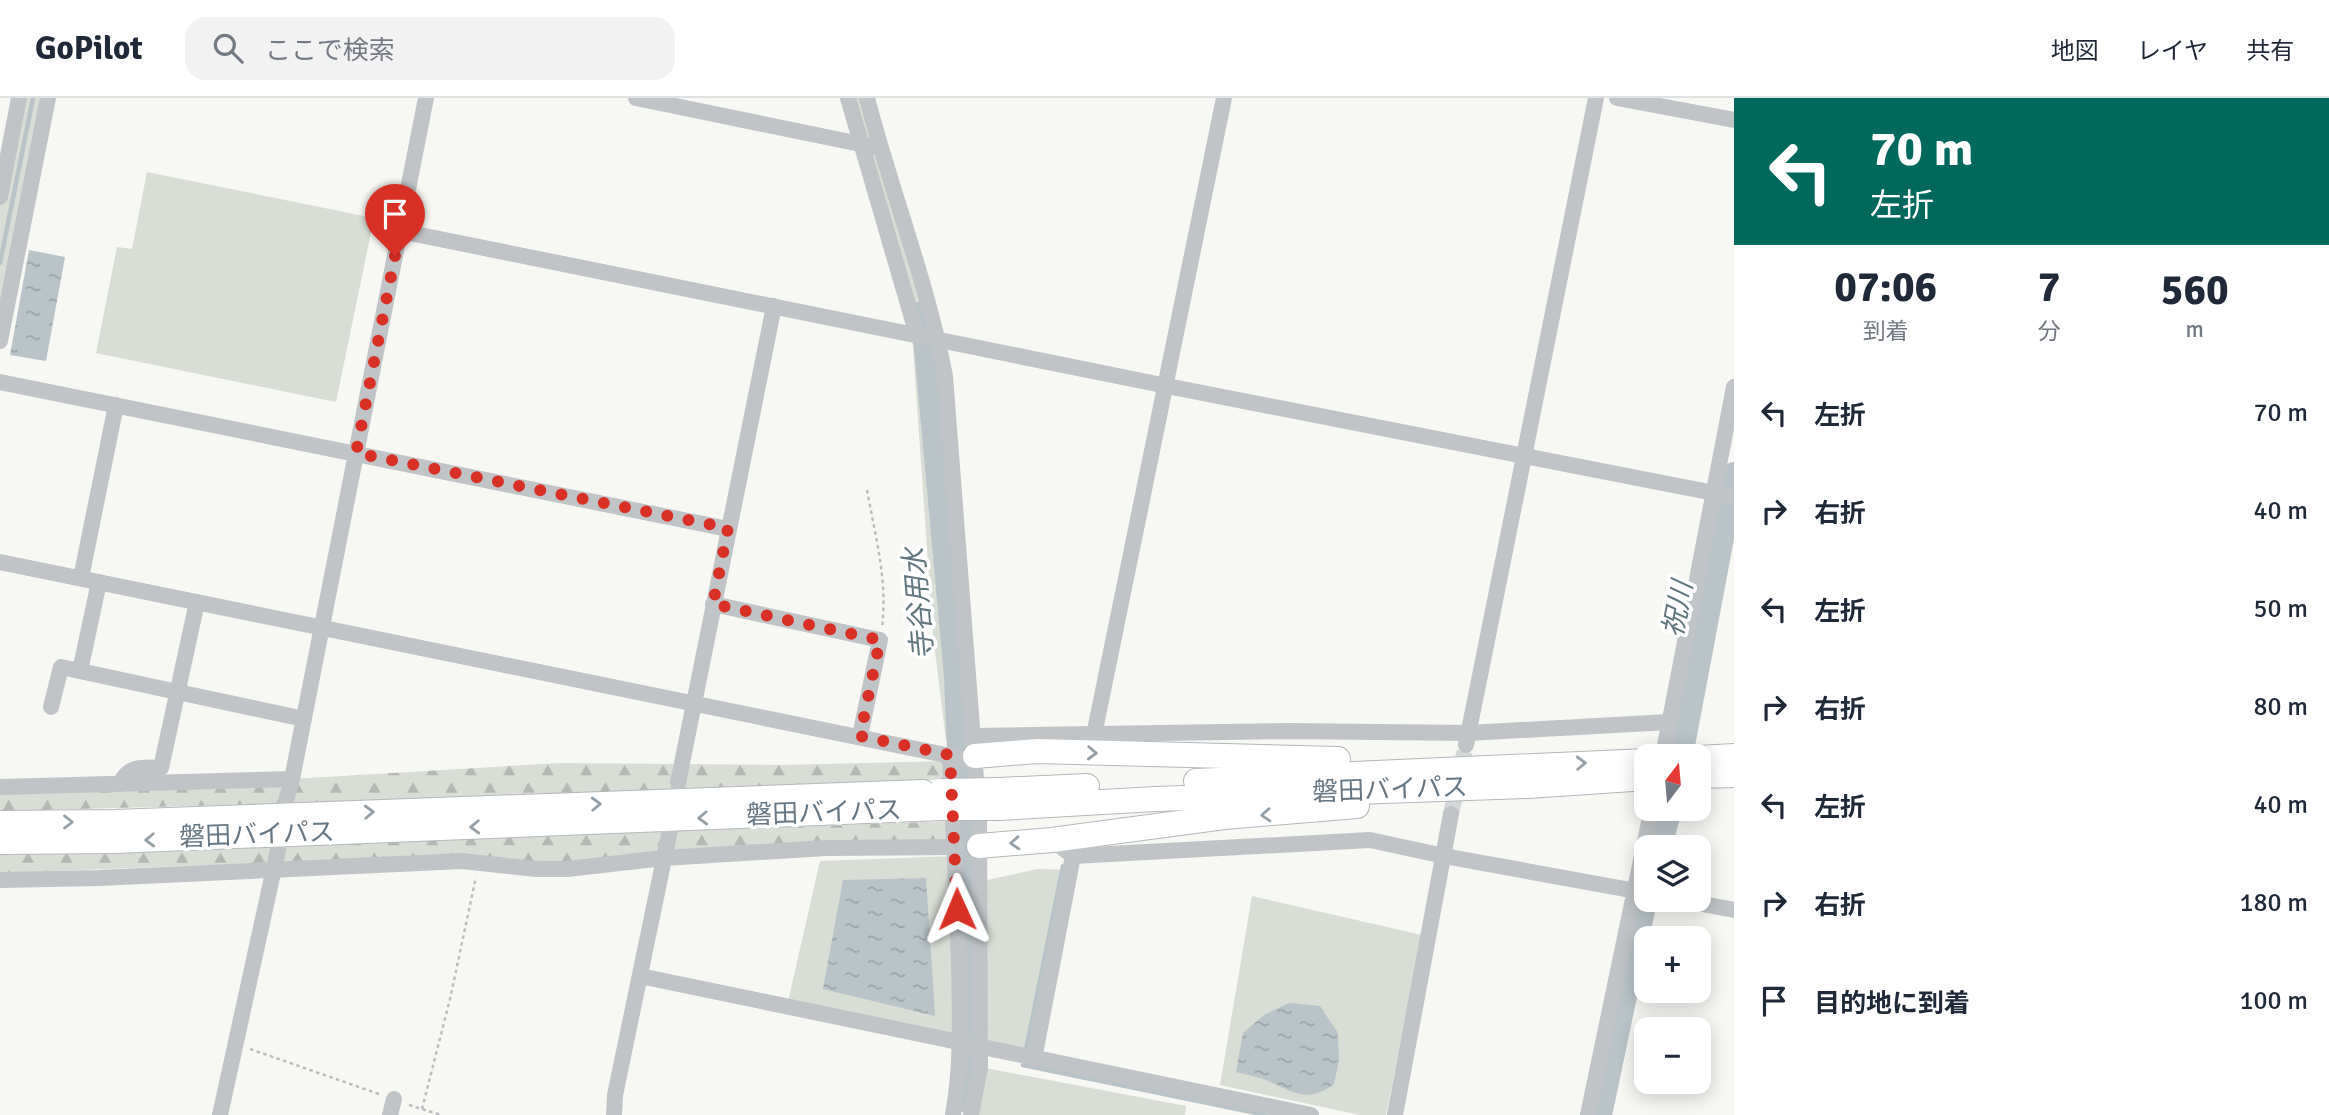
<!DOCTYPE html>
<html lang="ja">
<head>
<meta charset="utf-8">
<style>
	:root { --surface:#fff; --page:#f2f2f3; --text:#1f2937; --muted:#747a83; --line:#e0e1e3 }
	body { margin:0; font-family:Signika,"Noto Sans JP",sans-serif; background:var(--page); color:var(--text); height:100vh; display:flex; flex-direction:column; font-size:26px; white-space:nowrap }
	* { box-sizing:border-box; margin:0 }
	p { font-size:23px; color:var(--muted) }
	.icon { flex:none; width:38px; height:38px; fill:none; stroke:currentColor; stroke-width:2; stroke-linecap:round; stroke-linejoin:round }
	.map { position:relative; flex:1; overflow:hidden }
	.drawer { display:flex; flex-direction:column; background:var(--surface); width:595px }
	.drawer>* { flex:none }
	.top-card { background:#00695c; color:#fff; overflow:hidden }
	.needle { width:46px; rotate:16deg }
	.fabs { position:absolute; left:1634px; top:646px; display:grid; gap:14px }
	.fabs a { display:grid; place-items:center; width:77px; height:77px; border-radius:14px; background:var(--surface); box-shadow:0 4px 18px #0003; font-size:35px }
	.pin { position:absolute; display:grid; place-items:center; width:60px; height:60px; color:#fff; margin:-72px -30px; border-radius:50% 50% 50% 0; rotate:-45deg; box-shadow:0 0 7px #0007 }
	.pin .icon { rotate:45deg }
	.me { position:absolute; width:77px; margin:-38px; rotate:359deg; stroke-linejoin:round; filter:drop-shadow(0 0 5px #0008) }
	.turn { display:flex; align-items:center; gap:24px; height:147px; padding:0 21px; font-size:32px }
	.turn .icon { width:91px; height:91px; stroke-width:2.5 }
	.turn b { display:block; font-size:49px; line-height:60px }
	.eta { display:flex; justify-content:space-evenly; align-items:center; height:119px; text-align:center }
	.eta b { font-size:42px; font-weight:800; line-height:49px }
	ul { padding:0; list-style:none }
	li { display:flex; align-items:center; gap:21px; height:98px; padding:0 21px }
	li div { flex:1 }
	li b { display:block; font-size:26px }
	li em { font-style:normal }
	header { display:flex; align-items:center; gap:42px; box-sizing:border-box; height:98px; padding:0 35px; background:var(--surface); border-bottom:2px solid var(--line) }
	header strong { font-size:33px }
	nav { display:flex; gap:38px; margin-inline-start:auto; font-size:24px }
	.search { width:490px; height:63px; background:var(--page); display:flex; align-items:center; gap:18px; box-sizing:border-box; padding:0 24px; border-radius:21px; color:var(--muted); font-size:26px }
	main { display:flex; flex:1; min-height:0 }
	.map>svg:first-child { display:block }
	.grass { fill:#d8ddd5 }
	.forest { fill:url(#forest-firs) }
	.water { fill:url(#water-ripples) }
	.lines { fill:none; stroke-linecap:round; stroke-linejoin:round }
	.stream { stroke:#b9c3c8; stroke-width:4.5 }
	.river { stroke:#b9c3c8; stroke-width:24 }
	.minor-tunnel { stroke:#d3d7d8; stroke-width:16; stroke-dasharray:16 8; stroke-linecap:butt }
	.highway-casing { stroke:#b3b7ba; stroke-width:26 }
	.path { stroke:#babdbf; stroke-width:2.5; stroke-dasharray:3.5 3.5; stroke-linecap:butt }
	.minor { stroke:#c0c4c7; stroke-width:16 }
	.highway { stroke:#fff; stroke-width:24 }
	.highway-bridge-casing { stroke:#b3b7ba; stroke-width:26; stroke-linecap:butt }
	.highway-bridge { stroke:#fff; stroke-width:24 }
	.oneway { stroke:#95a0a8 }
	.route { stroke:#d93025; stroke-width:12; stroke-dasharray:0 21.6 }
	.labels { text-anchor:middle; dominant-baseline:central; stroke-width:7; stroke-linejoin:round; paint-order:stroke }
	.street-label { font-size:26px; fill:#677783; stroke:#fff }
	.water-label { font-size:28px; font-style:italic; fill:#63777f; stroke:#fff }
</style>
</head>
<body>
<header>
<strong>GoPilot</strong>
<div class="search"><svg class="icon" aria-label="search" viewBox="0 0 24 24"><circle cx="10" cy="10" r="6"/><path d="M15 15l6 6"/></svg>ここで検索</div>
<nav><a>地図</a><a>レイヤ</a><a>共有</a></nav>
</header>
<main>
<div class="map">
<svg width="1734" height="1017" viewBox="0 0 1734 1017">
	<defs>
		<pattern id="forest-firs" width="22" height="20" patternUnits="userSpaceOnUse" patternTransform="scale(1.75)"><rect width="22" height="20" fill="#d8ddd5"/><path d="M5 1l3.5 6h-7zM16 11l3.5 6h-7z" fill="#b3b8b2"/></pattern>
		<pattern id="water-ripples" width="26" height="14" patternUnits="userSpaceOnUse" patternTransform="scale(1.75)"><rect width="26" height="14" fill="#b9c3c8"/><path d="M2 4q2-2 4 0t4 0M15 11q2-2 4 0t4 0" fill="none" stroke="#9aa3a8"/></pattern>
	</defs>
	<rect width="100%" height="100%" fill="#f7f7f4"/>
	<g class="grass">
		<path d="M19,0H49L0,243V101Z"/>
		<path d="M848,0H867L938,242L974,638L946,643L933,536L912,236Z"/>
		<path d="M147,74L374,120L336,304L96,255L117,149L132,151Z"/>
		<path d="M956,758L954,942L787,908L820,763Z"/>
		<path d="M1037,771L1071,772L1034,961L989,950L979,859V784Z"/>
		<path d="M1252,798L1422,837L1386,1017H1360L1220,987Z"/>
		<path d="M980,969L1186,1008L1185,1017H971Z"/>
	</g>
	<g class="forest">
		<path d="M950,663L952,681L453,701L0,713V689L292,681L560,665L780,667Z"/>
		<path d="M954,723L956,749L567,771L444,758L0,775V757Z"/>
	</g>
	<g class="water">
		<path d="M29,152L65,159L46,263L10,257Z"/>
		<path d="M926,780L935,918L823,891L843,782Z"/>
		<path d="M1289,905L1320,908L1338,935L1339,963L1334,986C1305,1008 1290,991 1263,981C1254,978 1245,976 1236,974L1243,935L1264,917Z"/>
	</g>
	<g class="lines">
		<g class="stream">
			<path d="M0,165L33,0"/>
			<path d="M1063,768L1023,967L1266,1017"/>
		</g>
		<g class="river">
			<path d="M919,216L926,249L956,578L970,920L968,959L961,1002"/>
			<path d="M1681,658L1734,376"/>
			<path d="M1660,749L1670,710"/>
			<path d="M1600,1017L1647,793"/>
		</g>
		<path class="minor-tunnel" d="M1451,716L1466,647"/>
		<g class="highway-casing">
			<g id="highway">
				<path d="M975,658L1037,653L1338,661"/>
				<path d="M1699,660L1734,658"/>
				<path d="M1699,678L1734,677"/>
				<path d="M1196,683L1647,663"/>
				<path d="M999,692L1087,688"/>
				<path d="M999,710L1155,701L1528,688L1647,680"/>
				<path d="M0,725L114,724L923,694"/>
				<path d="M0,744L114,743L942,710"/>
				<path d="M979,748L1052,742L1224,719L1357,708"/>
			</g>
		</g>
		<g class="path">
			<path d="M867,392C875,437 888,483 882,529"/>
			<path d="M250,951L379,996"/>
			<path d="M409,1007L441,1017"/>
			<path d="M422,1011L450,901L476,779"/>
		</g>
		<g class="minor">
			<path d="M636,0L880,50"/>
			<path d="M848,0L917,237"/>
			<path d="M867,0C891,93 927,183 945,278L979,720L980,969L971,1017"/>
			<path d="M1617,0L1734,22"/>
			<path d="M0,99L19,0"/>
			<path d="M400,133L1167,288L1734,399"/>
			<path d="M0,243L48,0"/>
			<path d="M0,284L728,431"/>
			<path d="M0,464L975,663"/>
			<path d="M81,480L116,307"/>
			<path d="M713,506L880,542L860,638"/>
			<path d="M80,573L99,484"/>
			<path d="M51,609L61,569L304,621"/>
			<path d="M1094,637L1224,0"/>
			<path d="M974,638L1289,633L1468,635L1669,624"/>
			<path d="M1466,647L1596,0"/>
			<path d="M950,657C953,727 957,797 959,867C960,918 962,967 953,1017"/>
			<path d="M1663,658L1734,289"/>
			<path d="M678,685L774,208"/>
			<path d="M120,686C128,667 143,669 161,670L197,504"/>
			<path d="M0,689L292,681"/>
			<path d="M286,703L292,681L426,0"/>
			<path d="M1052,742L1073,758L1370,742L1444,758L1647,795"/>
			<path d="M0,782L99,780L462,763L536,771H567L664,760L826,750L956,749"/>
			<path d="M1681,802L1734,812"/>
			<path d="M640,878L1311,1017"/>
			<path d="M1034,961L1073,758"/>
			<path d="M220,1017L278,752"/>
			<path d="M390,1017L394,1001"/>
			<path d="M614,1017L615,997L670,732"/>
			<path d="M1395,1017L1451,716"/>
			<path d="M1588,1017L1652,710"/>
		</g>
		<use href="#highway" class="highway"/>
		<g class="highway-bridge-casing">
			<g id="highway-bridge">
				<path d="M941,693L999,692"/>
				<path d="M942,710H999"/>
			</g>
		</g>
		<use href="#highway-bridge" class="highway-bridge"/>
	</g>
	<defs><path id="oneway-chevron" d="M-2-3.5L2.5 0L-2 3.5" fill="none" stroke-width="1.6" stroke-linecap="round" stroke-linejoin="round" transform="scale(1.75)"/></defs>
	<g class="oneway">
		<use href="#oneway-chevron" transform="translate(1092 655) rotate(2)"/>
		<use href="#oneway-chevron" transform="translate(1581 665) rotate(-2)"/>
		<use href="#oneway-chevron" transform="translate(596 706) rotate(-2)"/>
		<use href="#oneway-chevron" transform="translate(369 714) rotate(-2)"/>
		<use href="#oneway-chevron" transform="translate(1266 717) rotate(176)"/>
		<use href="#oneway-chevron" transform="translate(703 720) rotate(178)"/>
		<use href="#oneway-chevron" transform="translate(68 724)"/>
		<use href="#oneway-chevron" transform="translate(475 729) rotate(178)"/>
		<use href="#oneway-chevron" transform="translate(150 742) rotate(178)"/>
		<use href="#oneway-chevron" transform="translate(1015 745) rotate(176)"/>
	</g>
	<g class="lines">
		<path class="route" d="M395,158L356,355L728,430L713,506L880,542L860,638L950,657L957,811"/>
	</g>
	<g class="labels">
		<g class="street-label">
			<text transform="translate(1390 692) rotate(-2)">磐田バイパス</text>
			<text transform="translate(824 715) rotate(-2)">磐田バイパス</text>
			<text transform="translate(257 737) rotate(-2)">磐田バイパス</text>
		</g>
		<g class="water-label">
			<text transform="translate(919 506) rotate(-95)">寺谷用水</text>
			<text transform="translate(1678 511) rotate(-79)">祝川</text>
		</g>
	</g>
</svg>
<div class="fabs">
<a><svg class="needle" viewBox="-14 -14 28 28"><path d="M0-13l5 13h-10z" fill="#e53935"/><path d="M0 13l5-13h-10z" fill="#747a83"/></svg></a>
<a><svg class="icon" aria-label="layers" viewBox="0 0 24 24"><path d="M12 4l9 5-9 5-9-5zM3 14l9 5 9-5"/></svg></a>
<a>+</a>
<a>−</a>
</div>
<div class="pin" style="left:395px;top:158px;background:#d93025"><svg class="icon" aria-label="arrive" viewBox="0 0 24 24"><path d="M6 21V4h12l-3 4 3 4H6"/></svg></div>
<svg class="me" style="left:957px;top:811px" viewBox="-20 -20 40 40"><path d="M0-17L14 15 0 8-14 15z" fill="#d93025" stroke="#fff" stroke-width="4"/></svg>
</div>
<section class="drawer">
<div class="top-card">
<div class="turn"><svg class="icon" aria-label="left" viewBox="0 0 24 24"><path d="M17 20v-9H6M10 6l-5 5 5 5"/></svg><div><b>70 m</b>左折</div></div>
</div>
<div class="eta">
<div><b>07:06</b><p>到着</p></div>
<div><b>7</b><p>分</p></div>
<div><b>560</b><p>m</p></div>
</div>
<ul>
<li><svg class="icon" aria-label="left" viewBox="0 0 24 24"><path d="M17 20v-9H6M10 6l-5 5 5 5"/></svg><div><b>左折</b></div><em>70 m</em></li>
<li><svg class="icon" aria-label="right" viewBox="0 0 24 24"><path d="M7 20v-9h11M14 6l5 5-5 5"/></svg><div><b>右折</b></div><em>40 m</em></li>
<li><svg class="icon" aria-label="left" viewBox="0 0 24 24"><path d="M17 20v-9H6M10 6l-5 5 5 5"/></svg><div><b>左折</b></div><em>50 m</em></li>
<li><svg class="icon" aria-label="right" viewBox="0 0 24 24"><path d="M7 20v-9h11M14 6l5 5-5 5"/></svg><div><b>右折</b></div><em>80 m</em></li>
<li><svg class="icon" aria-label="left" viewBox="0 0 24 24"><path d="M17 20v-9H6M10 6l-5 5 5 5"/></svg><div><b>左折</b></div><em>40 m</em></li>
<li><svg class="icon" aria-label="right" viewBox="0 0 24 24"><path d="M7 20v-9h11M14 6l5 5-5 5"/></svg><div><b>右折</b></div><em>180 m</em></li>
<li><svg class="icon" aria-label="arrive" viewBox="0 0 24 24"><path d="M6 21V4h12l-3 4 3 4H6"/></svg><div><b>目的地に到着</b></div><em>100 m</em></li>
</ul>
</section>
</main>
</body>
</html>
